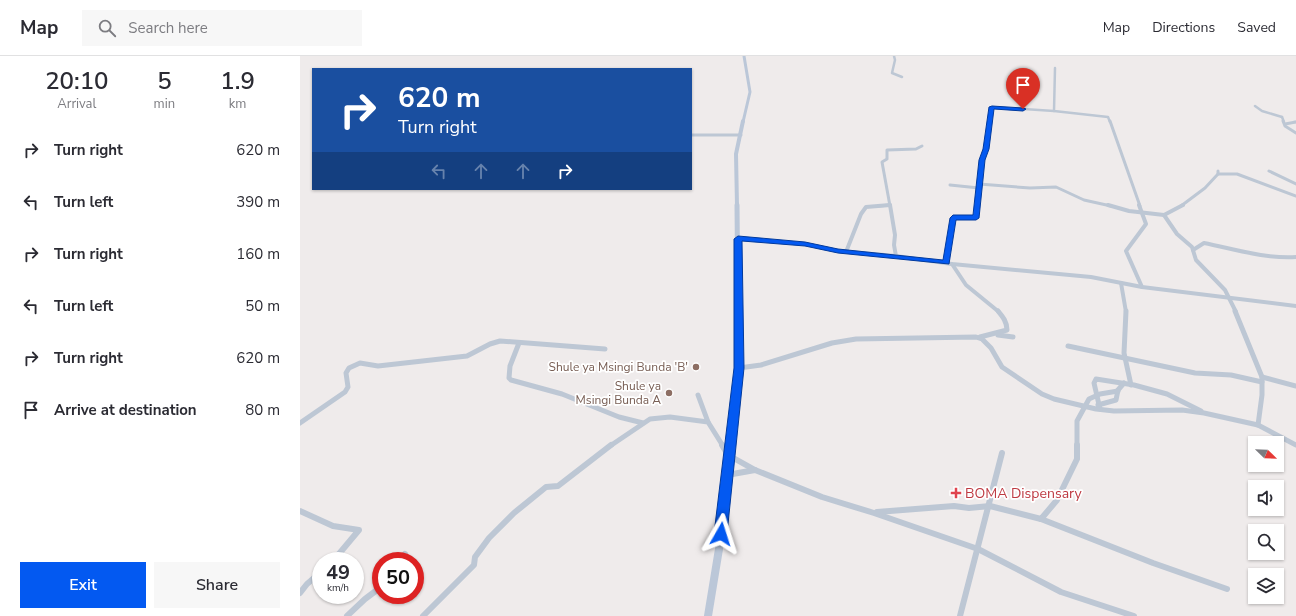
<!DOCTYPE html>
<html lang="en">
<head>
<meta charset="utf-8">
<style>
	:root { --surface:#fff; --page:#f7f7f7; --text:#2b2b33; --muted:#7c7c81; --line:#e1e1e2; --accent:#0359f1 }
	body { margin:0; font-family:"Nunito Sans",sans-serif; background:var(--page); color:var(--text); height:100vh; display:flex; flex-direction:column; font-size:15px; white-space:nowrap }
	* { box-sizing:border-box; margin:0 }
	p { font-size:13px; color:var(--muted) }
	.icon { flex:none; width:22px; height:22px; fill:none; stroke:currentColor; stroke-width:2; stroke-linecap:round; stroke-linejoin:round }
	.map { position:relative; flex:1; overflow:hidden }
	.panel { display:flex; flex-direction:column; background:var(--surface); width:300px }
	.panel>* { flex:none }
	.top-card { position:absolute; left:12px; top:12px; width:380px; height:122px; border-radius:0px; box-shadow:0 1px 3px #0004; background:#1a4fa0; color:#fff; overflow:hidden }
	.needle { width:26px; rotate:113deg }
	.tools { position:absolute; left:948px; top:380px; display:grid; gap:8px }
	.tools a { display:grid; place-items:center; width:36px; height:36px; border-radius:0px; background:var(--surface); box-shadow:0 1px 3px #0004; font-size:20px }
	.speed { position:absolute; left:12px; top:496px; display:flex; gap:8px; font-size:20px; font-weight:700; text-align:center }
	.speed>* { display:grid; place-content:center; width:52px; height:52px; border-radius:50%; background:var(--surface); box-shadow:0 1px 3px #0004; line-height:1 }
	.speed small { font-size:10px; font-weight:400 }
	.speed .limit { border:6px solid #d22; background:#fff; color:#111 }
	.pin { position:absolute; display:grid; place-items:center; width:34px; height:34px; color:#fff; margin:-41px -17px; border-radius:50% 50% 50% 0; rotate:-45deg; box-shadow:0 0 4px #0007 }
	.pin .icon { rotate:45deg }
	.me { position:absolute; width:44px; margin:-22px; rotate:6deg; stroke-linejoin:round; filter:drop-shadow(0 0 3px #0008) }
	.turn { display:flex; align-items:center; gap:14px; height:84px; padding:0 20px; font-size:18px }
	.turn .icon { width:52px; height:52px; stroke-width:2.5 }
	.turn b { display:block; font-size:28px; line-height:34px }
	.lanes { display:flex; align-items:center; height:38px; padding:0 20px; background:#0003; justify-content:center; gap:20px; direction:ltr }
	.lanes .off { opacity:.35 }
	.eta { display:flex; justify-content:space-evenly; align-items:center; height:68px; text-align:center }
	.eta b { font-size:24px; font-weight:600; line-height:28px }
	.primary-button { display:flex; gap:8px; margin-top:auto; padding:8px 20px }
	.primary-button a { flex:1; height:46px; border-radius:0px; background:var(--accent); color:#fff; font-size:16px; font-weight:600; line-height:46px; text-align:center }
	.primary-button a+a { background:var(--page); color:var(--text) }
	ul { padding:0; list-style:none }
	li { display:flex; align-items:center; gap:12px; height:52px; padding:0 20px }
	li div { flex:1 }
	li b { display:block; font-size:15px }
	li em { font-style:normal }
	header { display:flex; align-items:center; gap:24px; box-sizing:border-box; height:56px; padding:0 20px; background:var(--surface); border-bottom:1px solid var(--line) }
	header strong { font-size:19px }
	nav { display:flex; gap:22px; margin-inline-start:auto; font-size:14px }
	.search { width:280px; height:36px; background:var(--page); display:flex; align-items:center; gap:10px; box-sizing:border-box; padding:0 14px; border-radius:0px; color:var(--muted); font-size:15px }
	main { display:flex; flex:1; min-height:0 }
	.map>svg:first-child { display:block }
	.lines { fill:none; stroke-linecap:round; stroke-linejoin:round }
	.street-far4 { stroke:#bdc7d4; stroke-width:2.5 }
	.street-far3 { stroke:#bdc7d4; stroke-width:3 }
	.street-far2 { stroke:#bdc7d4; stroke-width:4 }
	.street-far1 { stroke:#bdc7d4; stroke-width:5 }
	.street { stroke:#bdc7d4; stroke-width:6 }
	.secondary-far4 { stroke:#bbc7d8; stroke-width:3 }
	.secondary-far3 { stroke:#bbc7d8; stroke-width:4 }
	.secondary-far2 { stroke:#bbc7d8; stroke-width:5 }
	.secondary-far1 { stroke:#bbc7d8; stroke-width:6 }
	.secondary { stroke:#bbc7d8; stroke-width:8 }
	.route { fill:#0359f1; stroke:#023a9d }
	.education-dot { fill:#8d6e63; stroke:#fff; stroke-width:1.5 }
	.health-dot { fill:#e0444e; stroke:#fff; stroke-width:1.5 }
	.labels { text-anchor:middle; dominant-baseline:central; stroke-width:3.5; stroke-linejoin:round; paint-order:stroke }
	.education-label { font-size:12px; fill:#785e54; stroke:#fff; text-anchor:end }
	.near-health-label { font-size:14px; fill:#be3a42; stroke:#fff; text-anchor:start }
</style>
</head>
<body>
<header>
<strong>Map</strong>
<div class="search"><svg class="icon" aria-label="search" viewBox="0 0 24 24"><circle cx="10" cy="10" r="6"/><path d="M15 15l6 6"/></svg>Search here</div>
<nav><a>Map</a><a>Directions</a><a>Saved</a></nav>
</header>
<main>
<section class="panel">
<div class="eta">
<div><b>20:10</b><p>Arrival</p></div>
<div><b>5</b><p>min</p></div>
<div><b>1.9</b><p>km</p></div>
</div>
<ul>
<li><svg class="icon" aria-label="right" viewBox="0 0 24 24"><path d="M7 20v-9h11M14 6l5 5-5 5"/></svg><div><b>Turn right</b></div><em>620 m</em></li>
<li><svg class="icon" aria-label="left" viewBox="0 0 24 24"><path d="M17 20v-9H6M10 6l-5 5 5 5"/></svg><div><b>Turn left</b></div><em>390 m</em></li>
<li><svg class="icon" aria-label="right" viewBox="0 0 24 24"><path d="M7 20v-9h11M14 6l5 5-5 5"/></svg><div><b>Turn right</b></div><em>160 m</em></li>
<li><svg class="icon" aria-label="left" viewBox="0 0 24 24"><path d="M17 20v-9H6M10 6l-5 5 5 5"/></svg><div><b>Turn left</b></div><em>50 m</em></li>
<li><svg class="icon" aria-label="right" viewBox="0 0 24 24"><path d="M7 20v-9h11M14 6l5 5-5 5"/></svg><div><b>Turn right</b></div><em>620 m</em></li>
<li><svg class="icon" aria-label="arrive" viewBox="0 0 24 24"><path d="M6 21V4h12l-3 4 3 4H6"/></svg><div><b>Arrive at destination</b></div><em>80 m</em></li>
</ul>
<div class="primary-button"><a>Exit</a><a>Share</a></div>
</section>
<div class="map">
<svg width="996" height="560" viewBox="0 0 996 560">
	<rect width="100%" height="100%" fill="#efebeb"/>
	<g class="lines">
		<g class="street-far4">
			<path d="M594,0L595,4L592,17L602,21"/>
			<path d="M755,12L754,55L808,61L810,66"/>
			<path d="M955,50L962,55L982,61"/>
			<path d="M982,61L984,66"/>
			<path d="M690,66L692,51L754,55"/>
			<path d="M994,66H996"/>
		</g>
		<g class="street-far3">
			<path d="M810,65L840,150"/>
			<path d="M983,65L985,70L996,77"/>
			<path d="M985,68L996,66"/>
			<path d="M391,79H441"/>
			<path d="M969,115L996,128"/>
			<path d="M918,118H937L996,140"/>
			<path d="M679,128L730,132L756,131L784,144L811,150"/>
			<path d="M650,129L679,132"/>
			<path d="M579,150L590,149"/>
			<path d="M590,150L582,106L587,103V94L616,93L622,90"/>
			<path d="M677,150L682,104L686,93L690,65"/>
			<path d="M881,150L905,132L918,118V115"/>
		</g>
		<g class="street-far2">
			<path d="M590,149L595,179L594,189L596,200"/>
			<path d="M808,149L829,155L864,159"/>
			<path d="M839,149L846,168L826,195L842,231"/>
			<path d="M883,149L864,159L877,178L892,191L896,204L925,234L936,256"/>
			<path d="M438,183L505,188L538,195L596,200L652,208L791,221L842,231L996,250"/>
			<path d="M893,194L904,187C934,193 965,203 996,201"/>
			<path d="M546,196L561,158L566,151L590,149"/>
			<path d="M646,207L653,162L676,161L677,149"/>
			<path d="M652,208L666,229L699,256"/>
			<path d="M821,227L826,256"/>
		</g>
		<g class="street-far1">
			<path d="M826,255L824,297L831,329"/>
			<path d="M935,255L962,321V339L958,369"/>
			<path d="M698,279L713,281"/>
			<path d="M680,281L707,274C707,266 703,261 698,255"/>
			<path d="M219,287L210,310L209,322L211,324L262,338L319,361L343,367"/>
			<path d="M768,290L895,317L931,319L962,326"/>
			<path d="M439,312L461,309L532,287L556,283L676,281L682,283L691,292L702,311L742,338L754,343L796,353L814,355L882,354L904,357L958,369L996,389"/>
			<path d="M962,321L996,330"/>
			<path d="M398,339L408,366"/>
			<path d="M798,349L816,344L818,334L824,327"/>
			<path d="M800,353L794,327L796,323L834,329L867,338L901,355"/>
			<path d="M0,367L45,336L48,331L46,317L49,312L60,307L78,310L167,300L190,288L200,285L305,293"/>
			<path d="M310,390L350,363L370,361L408,366L423,390"/>
			<path d="M777,390V365L789,343L800,338L818,335"/>
		</g>
		<g class="street">
			<path d="M422,389L428,399L455,414L522,441L574,457L678,493L761,536L834,560"/>
			<path d="M427,419L455,414"/>
			<path d="M0,455L33,470L59,474L33,505"/>
			<path d="M577,456L654,450L669,452L690,450L741,463L757,444L777,403V389"/>
			<path d="M741,463L853,507L927,533"/>
			<path d="M100,505L105,498"/>
			<path d="M0,537L7,528L21,516"/>
			<path d="M47,560L65,543L81,531"/>
			<path d="M123,560L174,509L175,501L189,482L214,457L246,431L258,430L311,389"/>
			<path d="M660,560L702,397"/>
		</g>
		<path class="secondary-far4" d="M443,66L450,36L444,0"/>
		<path class="secondary-far3" d="M437,150L436,98L443,65"/>
		<path class="secondary-far2" d="M437,149L438,256"/>
		<path class="secondary-far1" d="M430,390L439,312L438,255"/>
		<path class="secondary" d="M408,560L419,493L430,389"/>
	</g>
	<path class="route" d="M692,50L723,52L726,53L723,55L694,53L689,93L685,104L679,162L676,164H656L649,208L538,197L505,190L442,185L444,312L427,478L425,482L421,484L416,482L414,478L434,312V183L438,180L505,186L538,193L643,204L650,162L653,159H673L679,104L683,93L689,51Z"/>
	<g class="education-dot">
		<circle cx="396" cy="311" r="4"/>
		<circle cx="369" cy="337" r="4"/>
	</g>
	<path class="health-dot" d="M654 431h4v4h4v4h-4v4h-4v-4h-4v-4h4z"/>
	<g class="labels">
		<g class="education-label">
			<text x="388" y="311">Shule ya Msingi Bunda 'B'</text>
			<text x="361" y="330">Shule ya<tspan x="361" dy="14">Msingi Bunda A</tspan></text>
		</g>
		<g class="near-health-label">
			<text x="665" y="437">BOMA Dispensary</text>
		</g>
	</g>
</svg>
<div class="tools">
<a><svg class="needle" viewBox="-14 -14 28 28"><path d="M0-13l5 13h-10z" fill="#e53935"/><path d="M0 13l5-13h-10z" fill="#7c7c81"/></svg></a>
<a><svg class="icon" aria-label="sound" viewBox="0 0 24 24"><path d="M4 9h4l5-4v14l-5-4H4zM17 9q2 3 0 6"/></svg></a>
<a><svg class="icon" aria-label="search" viewBox="0 0 24 24"><circle cx="10" cy="10" r="6"/><path d="M15 15l6 6"/></svg></a>
<a><svg class="icon" aria-label="layers" viewBox="0 0 24 24"><path d="M12 4l9 5-9 5-9-5zM3 14l9 5 9-5"/></svg></a>
</div>
<div class="speed"><div>49<small>km/h</small></div><div class="limit">50</div></div>
<div class="pin" style="left:723px;top:53px;background:#d93025"><svg class="icon" aria-label="arrive" viewBox="0 0 24 24"><path d="M6 21V4h12l-3 4 3 4H6"/></svg></div>
<svg class="me" style="left:421px;top:478px" viewBox="-20 -20 40 40"><path d="M0-17L14 15 0 8-14 15z" fill="#0359f1" stroke="#fff" stroke-width="4"/></svg>
<div class="top-card">
<div class="turn"><svg class="icon" aria-label="right" viewBox="0 0 24 24"><path d="M7 20v-9h11M14 6l5 5-5 5"/></svg><div><b>620 m</b>Turn right</div></div>
<div class="lanes"><svg class="icon off" aria-label="left" viewBox="0 0 24 24"><path d="M17 20v-9H6M10 6l-5 5 5 5"/></svg><svg class="icon off" aria-label="ahead" viewBox="0 0 24 24"><path d="M12 20V5M6 11l6-6 6 6"/></svg><svg class="icon off" aria-label="ahead" viewBox="0 0 24 24"><path d="M12 20V5M6 11l6-6 6 6"/></svg><svg class="icon" aria-label="right" viewBox="0 0 24 24"><path d="M7 20v-9h11M14 6l5 5-5 5"/></svg></div>
</div>
</div>
</main>
</body>
</html>
